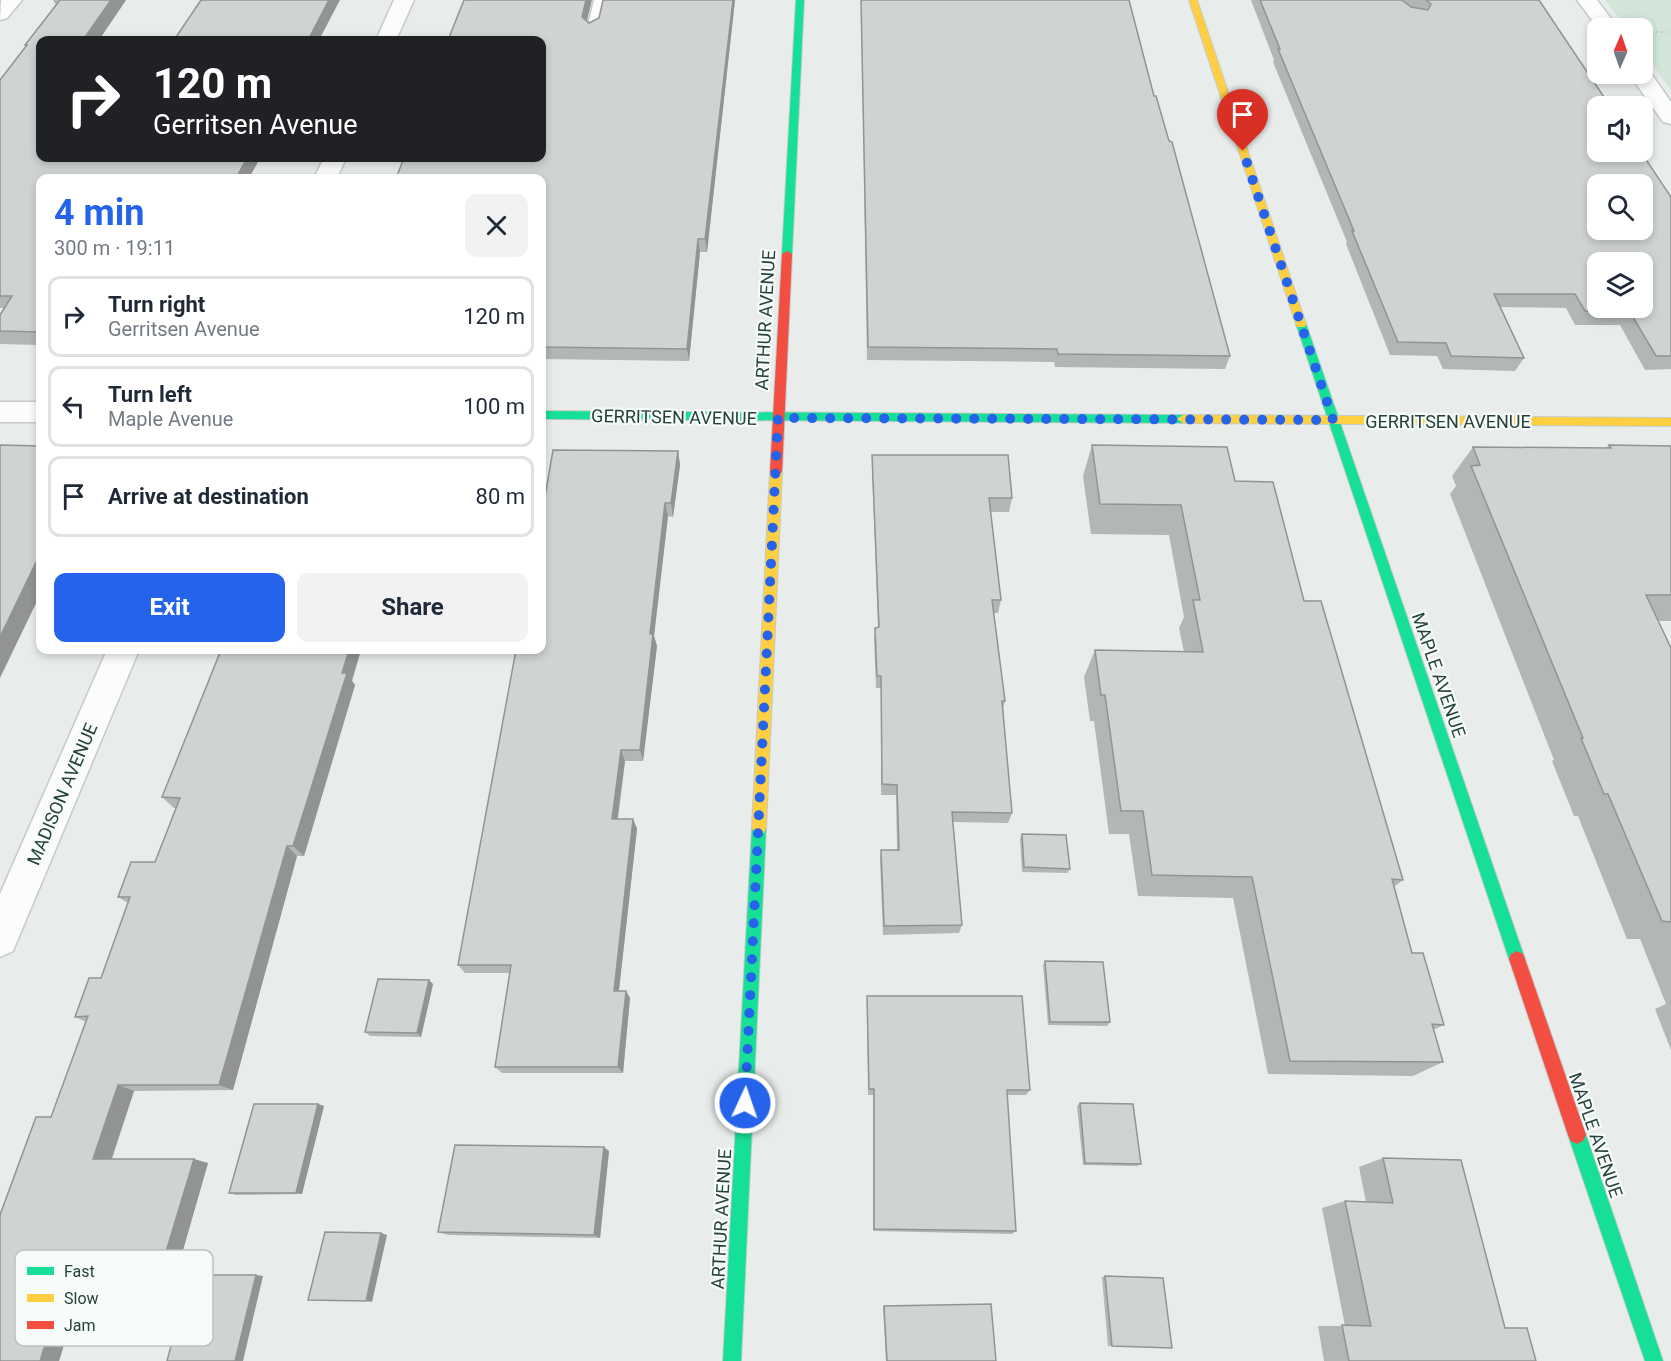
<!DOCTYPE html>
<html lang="en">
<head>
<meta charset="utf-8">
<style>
	:root { --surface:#fff; --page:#f2f2f3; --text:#1f2937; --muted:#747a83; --line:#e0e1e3; --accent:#2563eb }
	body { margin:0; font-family:Roboto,sans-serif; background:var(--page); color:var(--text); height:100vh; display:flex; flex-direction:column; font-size:22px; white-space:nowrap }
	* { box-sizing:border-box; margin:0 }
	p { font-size:20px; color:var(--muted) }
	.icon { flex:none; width:33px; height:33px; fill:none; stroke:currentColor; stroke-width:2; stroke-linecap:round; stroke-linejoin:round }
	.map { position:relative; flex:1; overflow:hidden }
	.side { position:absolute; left:36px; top:174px; width:510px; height:480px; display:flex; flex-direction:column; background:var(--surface); border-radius:12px; box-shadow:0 3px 9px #0003 }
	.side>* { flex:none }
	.banner { position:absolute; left:36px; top:36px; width:510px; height:126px; border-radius:12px; box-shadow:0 3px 9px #0003; background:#202124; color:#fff; overflow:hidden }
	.needle { width:39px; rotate:2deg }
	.controls { position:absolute; left:1587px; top:18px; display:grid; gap:12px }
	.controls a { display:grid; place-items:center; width:66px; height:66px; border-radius:12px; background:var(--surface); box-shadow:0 3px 9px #0003; font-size:30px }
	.pin { position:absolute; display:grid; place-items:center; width:51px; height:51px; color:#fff; margin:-62px -26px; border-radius:50% 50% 50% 0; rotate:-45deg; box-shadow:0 0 6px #0007 }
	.pin .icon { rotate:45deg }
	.me { position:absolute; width:66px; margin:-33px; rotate:3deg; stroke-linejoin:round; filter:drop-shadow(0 0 4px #0008) }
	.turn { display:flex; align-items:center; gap:21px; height:126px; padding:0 18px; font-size:27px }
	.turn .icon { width:78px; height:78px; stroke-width:2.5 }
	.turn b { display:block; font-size:42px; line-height:51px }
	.round { display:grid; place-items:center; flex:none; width:63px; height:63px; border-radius:12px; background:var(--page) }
	.head { display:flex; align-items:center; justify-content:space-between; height:102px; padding:0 18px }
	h1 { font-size:36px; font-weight:700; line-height:45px; color:var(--accent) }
	.cta { display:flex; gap:12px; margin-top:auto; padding:12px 18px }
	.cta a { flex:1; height:69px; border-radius:12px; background:var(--accent); color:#fff; font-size:24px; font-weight:700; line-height:69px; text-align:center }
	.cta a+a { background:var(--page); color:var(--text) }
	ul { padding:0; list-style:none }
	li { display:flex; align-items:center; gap:18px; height:81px; margin:0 12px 9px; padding:0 6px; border:3px solid var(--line); border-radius:12px }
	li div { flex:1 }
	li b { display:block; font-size:22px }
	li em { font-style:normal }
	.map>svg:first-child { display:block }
	.green { fill:#d1e6d8 }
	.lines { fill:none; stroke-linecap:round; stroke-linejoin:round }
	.lane-casing { stroke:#c5cac8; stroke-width:3 }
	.street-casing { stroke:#c5cac8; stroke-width:3 }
	.fast-casing { stroke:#c3cbc8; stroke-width:2 }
	.slow-casing { stroke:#c3cbc8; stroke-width:2 }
	.jam-casing { stroke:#c3cbc8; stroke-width:2 }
	.path { stroke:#c3ccca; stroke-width:2; stroke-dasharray:2 3; stroke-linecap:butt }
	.lane { fill:#fcfcfc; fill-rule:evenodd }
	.street { fill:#fcfcfc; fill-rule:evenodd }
	.fast { fill:#16e098; fill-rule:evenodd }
	.slow { fill:#ffcf43; fill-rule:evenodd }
	.jam { fill:#f24e42; fill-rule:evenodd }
	.wall { fill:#b2b6b5 }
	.shaded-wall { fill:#919493 }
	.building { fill:#cfd4d2; stroke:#919493; stroke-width:1.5; fill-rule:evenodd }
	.route { stroke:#2563eb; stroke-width:10; stroke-dasharray:0 18 }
	.labels { text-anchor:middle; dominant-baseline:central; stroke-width:4.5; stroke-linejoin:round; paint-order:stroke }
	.street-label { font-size:18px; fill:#24423a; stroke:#f7fbf9 }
	.key { fill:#f7fbf9; stroke:#b8c4c0; stroke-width:1.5 }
	.key-label { font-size:16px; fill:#24423a }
</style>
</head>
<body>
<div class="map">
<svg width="1671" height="1361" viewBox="0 0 1671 1361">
	<rect width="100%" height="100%" fill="#e8edeb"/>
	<path class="green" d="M1605,0H1671V90L1643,51L1642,28H1626Z"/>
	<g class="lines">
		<g class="lane-casing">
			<path id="lane" d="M594,0H606L599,30L593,34L587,30Z"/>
		</g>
		<g class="street-casing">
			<g id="street">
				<path d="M1,0H22L7,18L0,20Z"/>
				<path d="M394,0H414L396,40H376Z"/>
				<path d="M1577,0H1597L1618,28H1598Z"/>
				<path d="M1642,68L1648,69L1671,102V124L1663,122L1629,74H1642Z"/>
				<path d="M324,158H346L337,178H314Z"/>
				<rect x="0" y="402" width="40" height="20"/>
				<path d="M107,650H139L13,951L0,957V894Z"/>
			</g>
		</g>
		<g class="fast-casing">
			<g id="fast">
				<path d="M796,0H804L792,254L787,257L782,254Z"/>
				<path d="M1301,320L1306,324L1525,959L1523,964L1517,967L1511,964L1509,959L1296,324Z"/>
				<path d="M542,411L1183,415L1189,419L1183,423L542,419Z"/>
				<path d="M759,821L764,823L766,828L741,1361H723L752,828L754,823Z"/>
				<path d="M1577,1126L1583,1129L1586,1135L1663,1361H1645L1568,1135L1571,1129Z"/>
			</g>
		</g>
		<g class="slow-casing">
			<g id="slow">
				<path d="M1189,0H1197L1306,324L1305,327H1297L1296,324Z"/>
				<path d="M1183,415L1671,418V426L1183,423L1177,419Z"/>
				<path d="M776,468L782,472L766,828L764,833L759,835L754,833L752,828L770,472Z"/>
			</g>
		</g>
		<g class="jam-casing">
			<g id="jam">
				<path d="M787,251L792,254L782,472L776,476L770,472L782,254Z"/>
				<path d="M1517,951L1523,954L1525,959L1586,1135L1583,1141L1577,1144L1571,1141L1568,1135L1509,959L1511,954Z"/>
			</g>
		</g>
		<path class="path" d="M1646,32H1671"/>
		<use href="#lane" class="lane"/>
		<use href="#street" class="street"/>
		<use href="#fast" class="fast"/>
		<use href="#slow" class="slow"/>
		<use href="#jam" class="jam"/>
	</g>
	<g class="wall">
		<path d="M53,0H126L99,40H40V158H260L249,178H40V345L0,344V315L4,308H0V80L26,47L25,45L56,5Z"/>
		<path d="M735,0L707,252H700L689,361L542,359V178L587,21L589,23Z"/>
		<path d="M861,0L1154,96L1230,356L1225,369L1055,367L1054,362L867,360Z"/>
		<path d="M1251,0H1539L1671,197V369L1645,370L1620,325H1575L1566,308L1501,307L1524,358L1515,371L1443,369L1437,356L1390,355L1346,244L1347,242L1273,62L1274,60Z"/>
		<path d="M1092,445L1235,481L1304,601L1403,880L1394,887L1412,953L1444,1025L1433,1030L1443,1062L1413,1076L1268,1074L1233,898L1138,896L1129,834H1109L1094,721H1090L1084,677L1095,650L1184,652L1179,628L1184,617L1169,535L1091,534L1083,476Z"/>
		<path d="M1609,445L1671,446V621H1658L1671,648V1050L1655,1009L1666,1004L1640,939H1627L1578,816H1574L1552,761L1554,760L1450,494L1456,486L1452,476L1473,447L1606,448Z"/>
		<path d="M678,451L680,465L673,517L668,516L654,636L657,646L643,761H625L618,819H633L637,829L619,991H626L630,998L623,1073H502L495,1067L510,973H465L458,965Z"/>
		<path d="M872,455L1012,498L1009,512H990L1001,600L998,613H994L1005,701L1003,708L1012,813L1008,823L953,822L962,925L959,933L883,935L880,860L881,850H897L896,795H881V688H876L874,640L875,628H878L872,468Z"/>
		<path d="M352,681L355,685L304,856H297L233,1090L134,1091L112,1159L208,1163L181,1257H91L59,1361L51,1117L86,1022L75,1017L101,978L128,903L118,897L155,862L176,808H174L162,797Z"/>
		<path d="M1022,834L1070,869L1067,873L1022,872L1020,839Z"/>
		<path d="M1045,961L1110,1022L1107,1026L1048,1025L1043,965Z"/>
		<path d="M433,984L421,1037L370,1036L365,1032Z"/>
		<path d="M867,996L1030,1090L1026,1095H1007L1016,1231L1012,1234L873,1231V1095H868Z"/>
		<path d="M1080,1103L1141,1164L1137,1166L1083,1165L1077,1106Z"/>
		<path d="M318,1104L324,1106L302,1194L236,1195L229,1193Z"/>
		<path d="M609,1151L600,1238L448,1235L438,1232Z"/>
		<path d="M1383,1158L1505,1328L1536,1361H1324L1318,1326H1345L1322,1208L1345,1201L1366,1202L1359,1167Z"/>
		<path d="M1105,1276L1172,1348L1108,1346L1102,1277Z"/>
		<path d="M884,1306L996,1361H886L883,1307Z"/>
	</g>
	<g class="shaded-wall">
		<path d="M111,0H126L99,40H83Z"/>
		<path d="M329,0H340L319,40H308Z"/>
		<path d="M586,0H592L585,29L582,17Z"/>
		<path d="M733,0H735L707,252L705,239Z"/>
		<path d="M247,158H260L249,178H236Z"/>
		<path d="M698,239L700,252L689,361L687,349Z"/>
		<path d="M678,451L680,465L673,517L671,503Z"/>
		<path d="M665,503L668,516L654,636L657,646L643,761L640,750L650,634Z"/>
		<path d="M40,554V595L0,678V637Z"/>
		<path d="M349,650H361L352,681L355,685L304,856L293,846Z"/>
		<path d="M621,750L625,761L616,829L612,819Z"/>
		<path d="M633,819L637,829L618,998L614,991Z"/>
		<path d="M287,846L297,856L233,1090L219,1085Z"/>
		<path d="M429,980L433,984L421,1037L417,1033Z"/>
		<path d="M626,991L630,998L623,1073L618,1067Z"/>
		<path d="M118,1085L134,1091L110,1163L93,1159Z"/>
		<path d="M318,1104L324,1106L302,1194L296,1193Z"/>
		<path d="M604,1147L609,1151L600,1238L594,1235Z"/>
		<path d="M194,1159L208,1163L181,1257L165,1255Z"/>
		<path d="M381,1233L387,1235L372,1302L366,1301Z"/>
		<path d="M73,1255L91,1257L59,1361H40Z"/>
		<path d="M256,1275L263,1276L243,1361H235Z"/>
	</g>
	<g class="building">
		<path d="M60,0H111L83,40H40V158H247L236,178H40V332L0,331V315L12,296H0V80L27,45H25Z"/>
		<path d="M201,0H329L308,40H174Z"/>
		<path d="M464,0H586L582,17L589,23L599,18L603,0H733L705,239H698L687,349L542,347V178H396L404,158H542V40H448Z"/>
		<path d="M861,0H1129L1154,96H1156L1169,141L1172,142L1230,356L1058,354L1057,349L868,347Z"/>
		<path d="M1260,0H1402L1411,7L1428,10L1431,4L1426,0H1539L1610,106H1598V152H1641L1671,197V356H1656L1630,312L1585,311L1575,294H1494L1524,358L1451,356L1446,343L1398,342L1352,231H1354L1278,49H1280ZM1598,184H1642V230H1598ZM1598,262H1642V308H1598Z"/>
		<path d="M0,445L40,446V554L0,637Z"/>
		<path d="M1092,445L1227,447L1235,481L1273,482L1304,601H1321L1403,880L1392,879L1412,953H1423L1444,1025L1432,1024L1443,1062L1290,1061L1252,877L1152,875L1143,811H1121L1105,695H1101L1095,650L1203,652L1193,600H1200L1181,505L1100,504Z"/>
		<path d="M1609,445L1671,446V595H1646L1671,648V922L1662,921L1608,794H1604L1581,738H1583L1471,466L1480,465L1473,447L1611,448Z"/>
		<path d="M553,450L678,451L671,503H665L650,634H653L640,750H621L612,819H633L614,991H626L618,1067H495L511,965H458L516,650H542V514Z"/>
		<path d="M872,455H1008L1012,498H989L1001,600H992L1005,701H1002L1012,813L952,812L962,925L884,926L881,850H899L897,785L882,784L881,676H877L875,628L879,627Z"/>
		<path d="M221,650H349L342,673H347L293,846H287L219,1085H118L93,1159H194L165,1255H73L40,1361H0V1215L36,1117H51L88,1016L75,1017L89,978H101L130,897H118L131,862H155L180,798L162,797Z"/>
		<path d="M1022,834L1066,835L1070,869L1024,867Z"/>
		<path d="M1045,961L1103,962L1110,1022H1050Z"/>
		<path d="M378,979L429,980L417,1033L365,1032Z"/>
		<path d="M867,996H1022L1030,1090H1007L1016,1231L874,1229V1089H869Z"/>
		<path d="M1080,1103L1133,1104L1141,1164L1085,1163Z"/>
		<path d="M254,1104H318L296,1193H229Z"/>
		<path d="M455,1145L604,1147L594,1235L438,1232Z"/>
		<path d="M1383,1158L1461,1160L1505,1328H1527L1536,1361H1349L1342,1325L1371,1326L1345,1201L1393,1203Z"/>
		<path d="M325,1232L381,1233L366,1301L308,1300Z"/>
		<path d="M190,1275H256L235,1361H167Z"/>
		<path d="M1105,1276L1163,1278L1172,1348L1112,1346Z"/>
		<path d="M991,1304L996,1361H887L884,1306Z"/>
	</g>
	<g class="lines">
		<path class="route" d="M745,1103L778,418L1333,420L1243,151"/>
	</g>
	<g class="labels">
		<g class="street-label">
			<text transform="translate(765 320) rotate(-87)">ARTHUR AVENUE</text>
			<text transform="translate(674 417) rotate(1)">GERRITSEN AVENUE</text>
			<text x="1448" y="421">GERRITSEN AVENUE</text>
			<text transform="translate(1439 675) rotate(71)">MAPLE AVENUE</text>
			<text transform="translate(62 794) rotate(-67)">MADISON AVENUE</text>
			<text transform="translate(1596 1135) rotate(71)">MAPLE AVENUE</text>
			<text transform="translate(721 1219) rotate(-87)">ARTHUR AVENUE</text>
		</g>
	</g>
	<rect x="15" y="1250" width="198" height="96" rx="9" class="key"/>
	<rect x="27" y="1267" width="27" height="8" fill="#16e098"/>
	<rect x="27" y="1294" width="27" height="8" fill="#ffcf43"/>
	<rect x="27" y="1321" width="27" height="8" fill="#f24e42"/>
	<g class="key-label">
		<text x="64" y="1277">Fast</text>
		<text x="64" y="1304">Slow</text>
		<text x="64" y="1331">Jam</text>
	</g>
</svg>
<div class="controls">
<a><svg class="needle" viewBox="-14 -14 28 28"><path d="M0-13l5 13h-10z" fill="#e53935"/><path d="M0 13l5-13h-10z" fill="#747a83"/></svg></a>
<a><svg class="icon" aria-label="sound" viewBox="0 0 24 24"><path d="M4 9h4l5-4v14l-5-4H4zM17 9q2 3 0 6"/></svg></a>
<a><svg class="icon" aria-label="search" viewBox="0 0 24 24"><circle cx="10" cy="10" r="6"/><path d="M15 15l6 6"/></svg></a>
<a><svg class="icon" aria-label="layers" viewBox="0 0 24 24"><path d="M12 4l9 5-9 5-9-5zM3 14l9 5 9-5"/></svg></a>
</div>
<div class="pin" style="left:1243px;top:151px;background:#d93025"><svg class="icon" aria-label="arrive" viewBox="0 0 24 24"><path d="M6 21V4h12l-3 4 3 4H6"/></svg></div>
<svg class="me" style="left:745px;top:1103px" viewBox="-20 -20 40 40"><circle r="17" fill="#2563eb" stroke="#fff" stroke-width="3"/><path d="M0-11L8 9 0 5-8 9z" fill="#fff"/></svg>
<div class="banner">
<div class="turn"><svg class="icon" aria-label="right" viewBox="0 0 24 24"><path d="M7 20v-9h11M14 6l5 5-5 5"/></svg><div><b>120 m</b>Gerritsen Avenue</div></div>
</div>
<section class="side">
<div class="head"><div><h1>4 min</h1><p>300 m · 19:11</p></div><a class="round"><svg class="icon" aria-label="close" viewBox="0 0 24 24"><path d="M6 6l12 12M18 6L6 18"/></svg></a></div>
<ul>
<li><svg class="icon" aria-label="right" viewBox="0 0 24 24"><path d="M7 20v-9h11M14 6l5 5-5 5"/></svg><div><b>Turn right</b><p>Gerritsen Avenue</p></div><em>120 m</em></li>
<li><svg class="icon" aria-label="left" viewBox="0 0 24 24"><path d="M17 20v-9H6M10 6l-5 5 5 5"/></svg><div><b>Turn left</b><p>Maple Avenue</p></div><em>100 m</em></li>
<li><svg class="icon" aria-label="arrive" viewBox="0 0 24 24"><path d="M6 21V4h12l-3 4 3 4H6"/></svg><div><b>Arrive at destination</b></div><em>80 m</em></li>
</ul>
<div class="cta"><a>Exit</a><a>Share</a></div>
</section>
</div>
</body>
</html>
